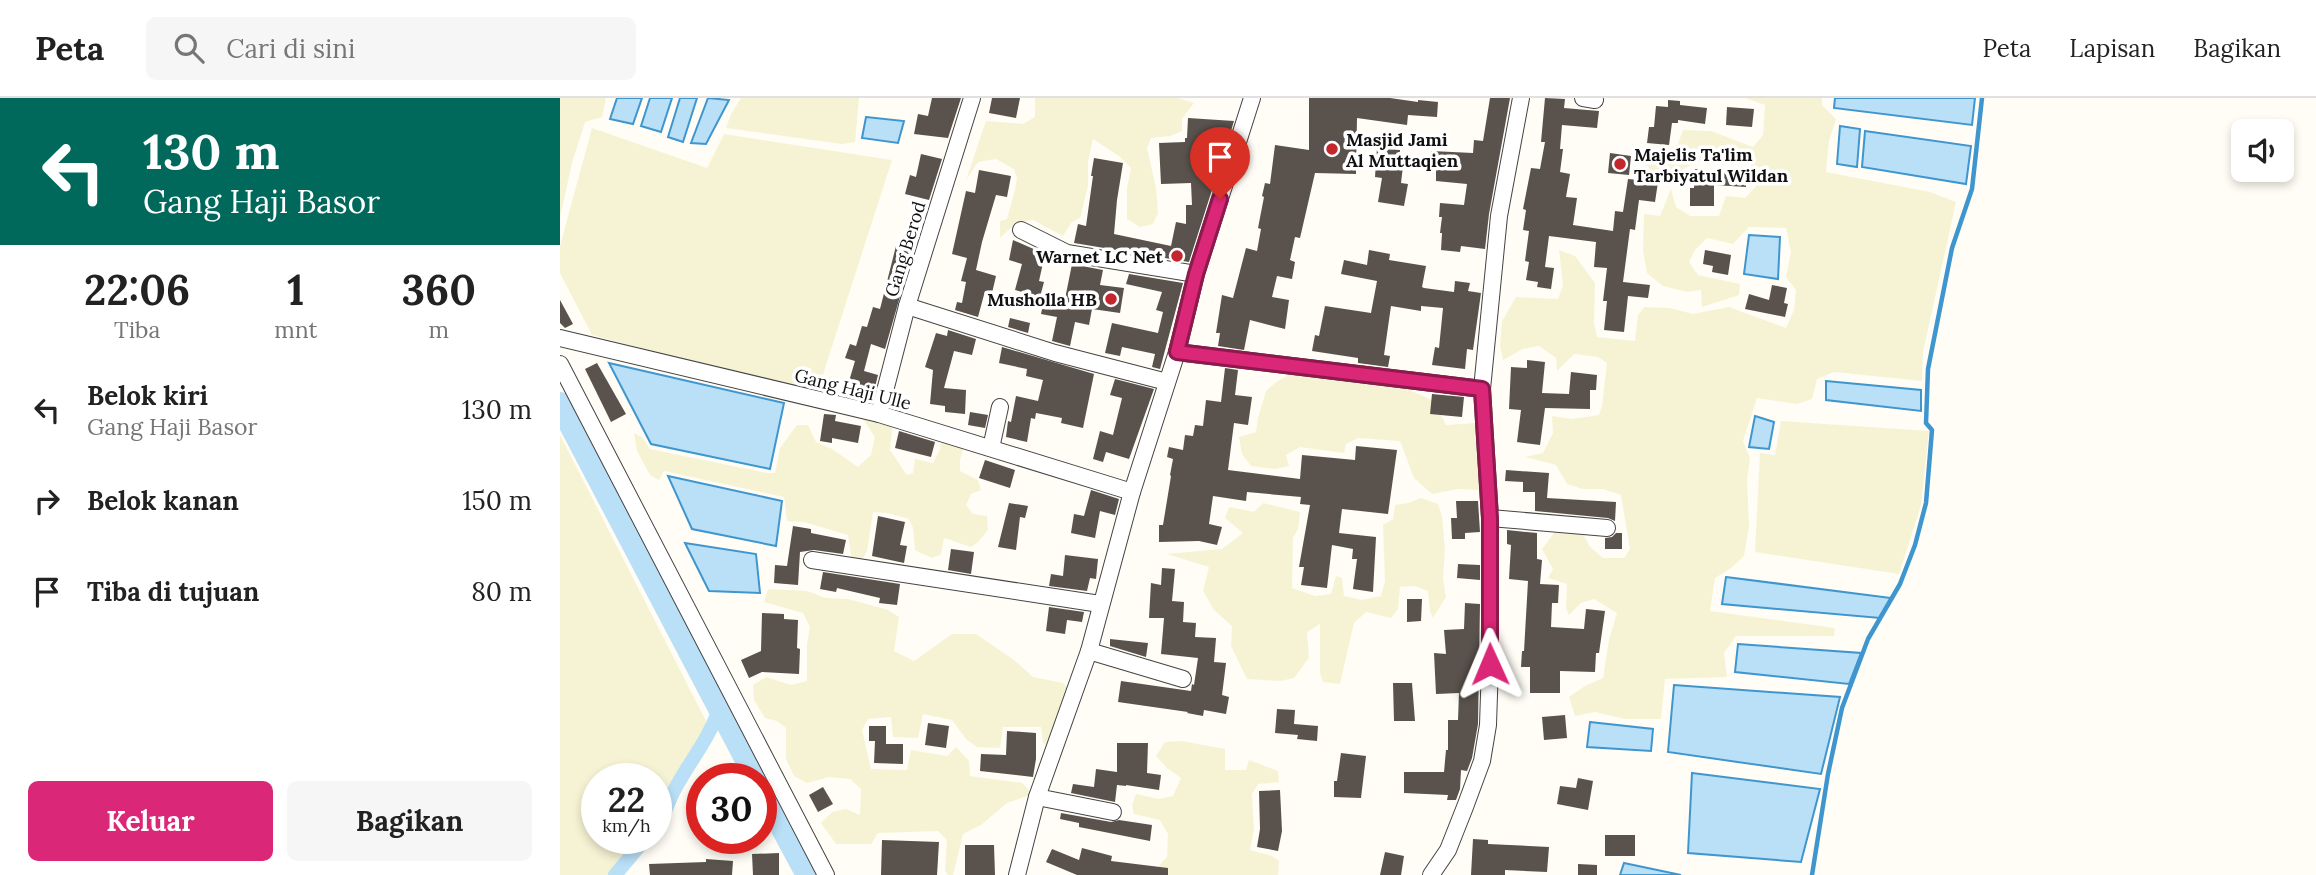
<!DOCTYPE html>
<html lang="id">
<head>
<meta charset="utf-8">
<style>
	:root { --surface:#fff; --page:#f6f6f6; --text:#222; --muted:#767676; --line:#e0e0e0; --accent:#db2777 }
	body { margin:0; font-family:Lora,serif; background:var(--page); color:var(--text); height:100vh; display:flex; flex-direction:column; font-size:26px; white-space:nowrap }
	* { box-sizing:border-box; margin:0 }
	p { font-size:23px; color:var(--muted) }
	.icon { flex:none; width:38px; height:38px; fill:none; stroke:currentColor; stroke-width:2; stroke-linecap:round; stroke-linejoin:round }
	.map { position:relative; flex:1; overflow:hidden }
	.drawer { display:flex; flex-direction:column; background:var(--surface); width:560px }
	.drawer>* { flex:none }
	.guide { background:#00695c; color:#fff; overflow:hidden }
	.fabs { position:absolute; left:1671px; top:21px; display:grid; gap:14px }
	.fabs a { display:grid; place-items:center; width:63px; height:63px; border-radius:10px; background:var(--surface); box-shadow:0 4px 10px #0003; font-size:35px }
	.speed { position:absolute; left:21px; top:665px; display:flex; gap:14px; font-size:35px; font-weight:700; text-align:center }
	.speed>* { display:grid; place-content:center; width:91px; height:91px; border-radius:50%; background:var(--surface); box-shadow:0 4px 10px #0003; line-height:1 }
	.speed small { font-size:18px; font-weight:400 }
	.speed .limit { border:10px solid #d22; background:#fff; color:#111 }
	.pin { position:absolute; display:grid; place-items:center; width:60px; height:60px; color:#fff; margin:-72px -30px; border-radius:50% 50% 50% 0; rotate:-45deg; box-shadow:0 0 7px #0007 }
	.pin .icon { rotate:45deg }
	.me { position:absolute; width:77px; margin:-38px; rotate:359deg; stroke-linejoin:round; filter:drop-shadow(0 0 5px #0008) }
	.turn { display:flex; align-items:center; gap:24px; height:147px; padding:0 28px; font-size:32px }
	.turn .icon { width:91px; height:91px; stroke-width:2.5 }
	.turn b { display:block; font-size:49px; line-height:60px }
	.eta { display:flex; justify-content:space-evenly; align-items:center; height:119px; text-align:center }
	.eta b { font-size:42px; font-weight:800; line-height:49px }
	.primary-button { display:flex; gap:14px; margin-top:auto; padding:14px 28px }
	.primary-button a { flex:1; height:80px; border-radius:10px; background:var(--accent); color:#fff; font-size:28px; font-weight:800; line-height:80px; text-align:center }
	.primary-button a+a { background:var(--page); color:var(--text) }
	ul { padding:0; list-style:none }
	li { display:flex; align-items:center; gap:21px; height:91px; padding:0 28px }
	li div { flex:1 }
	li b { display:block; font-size:26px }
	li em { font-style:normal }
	header { display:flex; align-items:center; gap:42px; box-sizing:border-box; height:98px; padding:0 35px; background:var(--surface); border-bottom:2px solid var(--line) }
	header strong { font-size:33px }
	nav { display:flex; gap:38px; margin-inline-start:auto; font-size:24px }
	.search { width:490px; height:63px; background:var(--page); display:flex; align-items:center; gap:18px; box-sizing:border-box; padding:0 24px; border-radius:10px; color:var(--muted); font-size:26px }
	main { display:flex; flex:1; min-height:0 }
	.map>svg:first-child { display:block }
	.farmland { fill:#f6f3d4 }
	.water { fill:#b9e0f7; stroke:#3f96cf; stroke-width:2 }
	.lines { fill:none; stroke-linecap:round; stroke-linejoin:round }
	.stream { stroke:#3f96cf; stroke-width:4.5 }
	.canal { stroke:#b9e0f7; stroke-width:14 }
	.river { stroke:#b9e0f7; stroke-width:24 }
	.building { fill:#5a524d }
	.minor-casing { stroke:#444; stroke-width:18 }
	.minor { stroke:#fff; stroke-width:16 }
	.route-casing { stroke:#8e194d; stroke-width:18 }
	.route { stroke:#db2777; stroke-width:12 }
	.poi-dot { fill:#c4262e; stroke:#fff; stroke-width:2.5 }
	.labels { text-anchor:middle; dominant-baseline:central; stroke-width:7; stroke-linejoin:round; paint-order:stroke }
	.poi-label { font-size:18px; font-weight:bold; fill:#111; stroke:#fff; text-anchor:start }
	.street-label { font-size:18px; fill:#111; stroke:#fff }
</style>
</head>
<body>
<header>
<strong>Peta</strong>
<div class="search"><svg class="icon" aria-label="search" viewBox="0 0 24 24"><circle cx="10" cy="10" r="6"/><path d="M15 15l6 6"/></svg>Cari di sini</div>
<nav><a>Peta</a><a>Lapisan</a><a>Bagikan</a></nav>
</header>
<main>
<section class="drawer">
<div class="guide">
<div class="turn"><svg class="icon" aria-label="left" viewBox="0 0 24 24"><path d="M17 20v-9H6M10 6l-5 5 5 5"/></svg><div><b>130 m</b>Gang Haji Basor</div></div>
</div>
<div class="eta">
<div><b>22:06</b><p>Tiba</p></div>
<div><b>1</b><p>mnt</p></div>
<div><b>360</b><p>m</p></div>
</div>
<ul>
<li><svg class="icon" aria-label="left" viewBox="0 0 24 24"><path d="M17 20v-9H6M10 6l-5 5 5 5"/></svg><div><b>Belok kiri</b><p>Gang Haji Basor</p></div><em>130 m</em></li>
<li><svg class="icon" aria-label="right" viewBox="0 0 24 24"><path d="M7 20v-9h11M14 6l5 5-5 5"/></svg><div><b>Belok kanan</b></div><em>150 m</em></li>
<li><svg class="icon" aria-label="arrive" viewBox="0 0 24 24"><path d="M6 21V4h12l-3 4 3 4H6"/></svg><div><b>Tiba di tujuan</b></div><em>80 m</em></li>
</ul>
<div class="primary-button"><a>Keluar</a><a>Bagikan</a></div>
</section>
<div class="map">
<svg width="1756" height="777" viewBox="0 0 1756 777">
	<rect width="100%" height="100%" fill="#fffdf5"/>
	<g class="farmland">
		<path d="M0,0H46L42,19L25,24L12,65L0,119Z"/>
		<path d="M181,0H299L295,44L282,46L166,30L171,16Z"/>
		<path d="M475,0H618L634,5L622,21V33L610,38L591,40L587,50L596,90L598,115L593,126L580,129L567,121V90L571,70L559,58L533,41L528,63V88L520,120L511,125L503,138L473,122L456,125L440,140V123L447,121L455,92L457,80L454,71L436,61L418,64L406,82L426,23L463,26L475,19Z"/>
		<path d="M1185,0H1262V7L1276,21L1269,43L1266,74L1370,94L1396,104L1363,254L1362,283L1274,274L1257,281L1252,301L1237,306L1197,300L1183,343L1190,360L1187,382L1189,428L1184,458L1171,470L1155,480L1150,513L1275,530L1274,538H1176L1164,555L1167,579L1105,581L1101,621H1065L1035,614L1015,618L1009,599L1025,588L1043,580L1049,542L1057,515L1034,501L1021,505L1009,517L1006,510L1007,486L988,480L993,471L982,451L994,435L1020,430L1030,449L1043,460H1064L1070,451L1061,397L1043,391H1023L1007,386L996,367L965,359L983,355L993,335L992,318L1012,321L1039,317L1042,308L1047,265L1038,259L1014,256L997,273L996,260L979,248L963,251L943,262L940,248L942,223L956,199L998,201L1003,187L999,152L1015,158L1035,185L1034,225L1037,239L1075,243L1078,217L1084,209L1110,210L1133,216L1169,209L1226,230L1234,212L1236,192L1226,179L1231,153L1226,130L1189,129L1173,146L1147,140L1135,152L1129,164L1138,177L1180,186L1179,197L1142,209L1141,192L1127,194L1103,188L1087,175L1083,153L1084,116L1100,118L1111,91L1116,109L1130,118H1159L1166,98L1185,100L1200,84L1189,64L1163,61L1141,62L1125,70L1112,83L1091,72L1080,57H1097L1118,46L1123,32L1151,33L1193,49L1203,37L1205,7Z"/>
		<path d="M32,30L147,70L164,36L332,62L258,292L111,258L32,237L0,175V148Z"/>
		<path d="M730,276L847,291L874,303L886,327L916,325L922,392L898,391L872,396L854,380L840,343L798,340L786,346L784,355L740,349L726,357L729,368L715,371L691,368L682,356L679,339L696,334L698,320L706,293L715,285Z"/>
		<path d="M299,315L333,323L330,352L347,377L353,375L355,361L373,365L380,351L382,337L405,344L400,362V373L418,382L421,392L411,396L406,407L413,416L427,418L428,432L418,444L411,449L384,440L381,456L372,460L355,452L353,430L349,421L327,415L313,414L307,453L299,467L292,463L288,437L244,424L227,423L224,399L104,373L99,382L90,377L77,353L74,335L83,340L90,351L207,375H215L220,350L237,327H248L256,344L272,351L298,369L311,357L315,339Z"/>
		<path d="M1221,323L1369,333L1361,407L1339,476L1195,454L1200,355L1215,357Z"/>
		<path d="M0,337L148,627L113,685L96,723V681H37V740H82L51,777H0Z"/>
		<path d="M861,400L878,406L882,418L885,452L883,481L886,499L873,520L870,513L868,493L855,488L840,489L838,511L831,520L806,514L794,525L780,586L763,584L760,575V526L747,534L749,560L734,580L720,583L687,581L671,548L672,528L654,512L643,493L649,469L607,456L662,451L683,435L665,420L669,409L694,414L703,405L740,414L738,431L733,440L732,490L755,498L771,496L776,478L782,480L784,498L802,502L821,498L825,483L823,427L833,421L835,407L848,405Z"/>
		<path d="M208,491L247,493L266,500L288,501L328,512L339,519L334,553L354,563L392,536H416L454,562L473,579L503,585L515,599L493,651L483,645L481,629H443L440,650L417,649L406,641L392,622L363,616L358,640L333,639L331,619L308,621L302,632L311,671L347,672L351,652L387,658L396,649L409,663L410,678L462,685L473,696L447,705L421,727L403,736L393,777H388L385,773L387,742L378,733L318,735L311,746H276L261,725L272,714L286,711L300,717L301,691L290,681L269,679L247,685L234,678L226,661V630L217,623L205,620L194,602L193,587L206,579L231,587L247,583V546L250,529L243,515L204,504Z"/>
		<path d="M622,643L665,651V672H686L689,662L718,673L719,684L698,686L692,696L694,731L690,752L712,758L719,763L718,777H595L597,770L607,759L608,736L600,722L574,716L572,707L576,696L599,701L613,698L621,680L607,670L596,658L605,644Z"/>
	</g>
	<g class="water">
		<path d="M57,0H82L73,26L50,21Z"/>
		<path d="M90,0H112L101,34L81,28Z"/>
		<path d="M120,0H137L123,44L108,39Z"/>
		<path d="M148,0L169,2L146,46L131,45Z"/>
		<path d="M1275,0H1415L1412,27L1274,10Z"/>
		<path d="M306,19L344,23L338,45L302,40Z"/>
		<path d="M1280,28L1300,31L1297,69L1277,66Z"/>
		<path d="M1305,33L1411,48L1406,86L1302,69Z"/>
		<path d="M1189,137L1220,139L1218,181L1184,176Z"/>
		<path d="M49,265L224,305L210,371L91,346Z"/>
		<path d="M1266,283L1361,292V313L1266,302Z"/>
		<path d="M1195,318L1214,324L1209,351L1189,349Z"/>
		<path d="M108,378L222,403L216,448L132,431Z"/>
		<path d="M125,445L196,456L200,495L149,493Z"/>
		<path d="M1166,479L1331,500L1320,520L1162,506Z"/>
		<path d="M1178,546L1301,555L1289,586L1175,574Z"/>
		<path d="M1114,587L1280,599L1261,676L1108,654Z"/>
		<path d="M1030,624L1093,631L1091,653L1027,649Z"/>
		<path d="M1132,675L1260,691L1241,764L1128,755Z"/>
		<path d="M1064,765L1121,777H1060Z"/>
	</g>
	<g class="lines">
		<path class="stream" d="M1252,777L1268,676L1282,610L1308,541L1340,486L1355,447L1366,405L1372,332L1366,325L1368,271L1392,150L1412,91L1422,0"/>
		<g class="canal">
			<path d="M96,728C106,717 108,702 116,689C130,663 150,639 159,611"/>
			<path d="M55,777L86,740"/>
		</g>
		<g class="river">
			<path d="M0,306L197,681"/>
			<path d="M201,690L248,777"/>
		</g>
	</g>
	<g class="building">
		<path d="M372,0H401L388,40L354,36L358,16L368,18Z"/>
		<path d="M432,0H460L456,20L429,15Z"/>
		<path d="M749,0H830L858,4V2L878,4L877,19L848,17L847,27L797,20L796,76L755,75L740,140L735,139L730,162L735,164L732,181L717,178L712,199L729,202L725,231L690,222L684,252L658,248L660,235H656L662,197L673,200L686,150L697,153L701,131L698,130L704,99L702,98L705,85L710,86L715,47L749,52Z"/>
		<path d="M930,0H950L929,116L925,151L901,148L900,154L881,152L882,135H880L882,119H879L880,105L904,107L907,86L876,83V68H870L871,53L913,55L914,42L923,43Z"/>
		<path d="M985,0L1005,1L1004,10L1039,13L1037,30L1002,27L1000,51H1003L1000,74L1010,76L1006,99L1017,100L1013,127L1053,133L1055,113L1063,114L1068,81L1098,84L1095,104L1079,102L1075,132L1070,131L1063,184L1090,187L1088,200L1068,198L1064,234L1044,232L1047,203H1043L1047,170L1034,169L1036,144L989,138L985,169L994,170L991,191L977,189L978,184L966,182L969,164L965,163L969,133L963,132L966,112L963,111L971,70L980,71L985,44H981Z"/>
		<path d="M1108,2L1120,3V7L1147,10L1145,26L1118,22V25H1112L1109,47L1087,45L1089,29H1094L1096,8L1108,9Z"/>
		<path d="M1167,9L1194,11L1192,29L1166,27Z"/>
		<path d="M628,20L674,23L663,58L658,57L659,70L629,164L514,145L518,126L526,128L533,78H531L534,60L563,65L557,102L554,136L611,148L616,124L626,126V107H632L631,85L601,86L599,45L625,44V40H627Z"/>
		<path d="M817,50L840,52L839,67L843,68L841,85L848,86L844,108L818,104L822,80L815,79Z"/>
		<path d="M1050,55L1071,58L1069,77L1048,75Z"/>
		<path d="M361,56L382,61L369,102L345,96L350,77L356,79Z"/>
		<path d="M1135,71L1169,75L1170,71L1187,72L1186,89L1154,87V108H1130V90H1134Z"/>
		<path d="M419,72L451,78L447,99L436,97L422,144L416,172L436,178L432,195L425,193L418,219L395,212L397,204L402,205L406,184L401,183L407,160L392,156L406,93L415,95Z"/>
		<path d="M453,142L485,156L479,183L484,184L480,199L455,192L462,166L449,162Z"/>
		<path d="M336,148L353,153L325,251L311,246L304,273L318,277L313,297L287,290L295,263L285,260L290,246L296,248L302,228L307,229L313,209L320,211Z"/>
		<path d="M809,152L830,156L829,162L866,168L862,189L864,190L894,194L895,183L910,185L908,193L921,195L913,252L907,251L905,271L872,267L875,249L879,250L883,210L861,208V213L831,208L824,257L830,258L828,269L798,265V260L752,253L755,237L759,238L765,208L811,215L817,183L781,176L784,162L807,167Z"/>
		<path d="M1145,152L1171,157L1168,177L1152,174L1153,168L1143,166Z"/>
		<path d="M512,166L543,172L540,187L564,190L560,215L532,211L529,227L515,224L510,248L492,243L497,219L481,216L485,197L505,201Z"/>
		<path d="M569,176L623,185L600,271L592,269L595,256L562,249L560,258L545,255L552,225L598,235L603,214L596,212L602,194L566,186Z"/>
		<path d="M1212,187L1227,190L1224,205L1228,206L1225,219L1185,211L1189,196L1209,202Z"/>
		<path d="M0,202L13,226L5,230L0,225Z"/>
		<path d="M450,220L470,225L468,235L448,229Z"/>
		<path d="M388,232L416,241L412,257L394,253L384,290L406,292L405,316L385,314V308L370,306L373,272L365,269L376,235L387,238Z"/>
		<path d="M442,249L534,276L523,330L501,325L502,320L476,315L475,321L471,320L467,344L446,339L448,323L451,324L456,298L478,303L483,282L466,278L467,271L439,265Z"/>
		<path d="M967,262L985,264L982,295L1009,296L1011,274L1037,277L1036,292H1030V311L985,310L980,347L957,344L961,312L949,311L951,269L967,270Z"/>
		<path d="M37,265L66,316L51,324L25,271Z"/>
		<path d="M665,270L678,272L675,297L692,299L688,327L674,325L668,372L740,381L742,357L795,362L796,348L837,352L828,416L782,411L779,435L816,439L813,494L793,491L797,461H792L793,451L772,447L767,490L741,487L744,469H739L750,407L740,406L741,399L687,394L686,403L653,398L649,426L662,429L657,447L639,443L599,444V427H603L611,378L610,377L613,361L607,359L609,349L623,352L625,337L633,338L635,327L643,328L646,302L661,304Z"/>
		<path d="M555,281L594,291L569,361L546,354L543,364L533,361L540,333L553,337L562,300L550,297Z"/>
		<path d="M872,296L904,299L902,319L870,316Z"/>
		<path d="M410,314L428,317L425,330L408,327Z"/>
		<path d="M264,316L276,317L275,323L301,328L298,345L272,340V345L260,343Z"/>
		<path d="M339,333L375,344L371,359L335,350Z"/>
		<path d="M425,362L455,372L450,390L419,380Z"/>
		<path d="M946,372L989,375L987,400L1056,404L1055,423L1048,420L975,413V394H963V384L945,383Z"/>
		<path d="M531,392L559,401L555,417L540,413L535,440L511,435L514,416L524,418Z"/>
		<path d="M896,403H918L920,434L905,435V441H892L891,420H897Z"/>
		<path d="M449,405L468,408L465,420L460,419L456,452L438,449Z"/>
		<path d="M318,418L345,424L340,447L347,448L344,465L312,458Z"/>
		<path d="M233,428L251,431V435L286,442L283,456L254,452L240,454L238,487L214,485L215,467L227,468Z"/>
		<path d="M947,432L977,435V461L982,462L980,486L999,487L998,505H992L991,529L1024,531L1026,511L1045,513L1039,555H1036L1035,574L1000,573V595H970V569H961L962,553H964L968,483L949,481L951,447L947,446Z"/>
		<path d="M1056,435H1062V451H1045V440L1052,439Z"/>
		<path d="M391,451L414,454L411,476L388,472Z"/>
		<path d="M505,457L538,461L536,481L530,480L527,493L489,488L491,476L503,478Z"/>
		<path d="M898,466L920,467V482L897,480Z"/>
		<path d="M602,470L615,471L612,503L624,504L623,524L636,525L635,539L656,540L654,564L666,565L662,597L669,599L666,616L644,612L643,618L627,615L628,614L558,604L561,583L631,593L632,586L634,587L638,560L601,556L604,520H589L591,485L601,487Z"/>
		<path d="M263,474L340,486L337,507L319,505L320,500L277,490L276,494L260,491Z"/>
		<path d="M847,501H862L861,523L847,524Z"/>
		<path d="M905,505L920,506L918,626L912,660L907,673L901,672L900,691L896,702H887L888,697L844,695V674H884L886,652H888V622H898L899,595L876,596L874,555L886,556L884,532L904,531Z"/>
		<path d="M489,509L524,514L522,524L507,522L505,536L486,533Z"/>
		<path d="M202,515L224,516V521L238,522L237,550L240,551L239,576L202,574L189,580L181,562L201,553Z"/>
		<path d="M550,541L588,545L586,559L550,548Z"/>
		<path d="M833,585H852L855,623H834Z"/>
		<path d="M717,611L735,612L734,626L758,628L757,643L737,641L738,637L715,635Z"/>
		<path d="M1005,617L1007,640L984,642L982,619Z"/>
		<path d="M368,625L389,628L386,650L365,647Z"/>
		<path d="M309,628H326V646H343V666L314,665L315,643H309Z"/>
		<path d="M447,633L476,635V661L473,679L420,673L421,656L446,657Z"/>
		<path d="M557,645H588L587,675L601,677L599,692L566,687V688L557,687L555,704L511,695L513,686L534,689L536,671L557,674Z"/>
		<path d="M781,655L806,658L801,700L774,699V683H777Z"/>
		<path d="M1018,680L1033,683L1028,712L997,706L1000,688L1016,690Z"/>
		<path d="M263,689L273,706L258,714L249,697Z"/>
		<path d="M720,692L722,733L718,753L697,749L700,731L699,693Z"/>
		<path d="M501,715L551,724L559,722L592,727L590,743L519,729V725L500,721Z"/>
		<rect x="1045" y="737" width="30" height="21"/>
		<path d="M913,741L928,742V746L989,749L987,774L945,772V777H911Z"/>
		<path d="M322,742L379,744L377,777H321Z"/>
		<path d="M405,747H434L435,777H405Z"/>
		<path d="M522,750L552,758L551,763L608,770V777H517L486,764L492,751L519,762Z"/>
		<path d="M825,754L844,758L841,777H820Z"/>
		<path d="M219,755V777H193L192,756Z"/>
		<path d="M146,761L173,763L172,777H90L89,766L146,764Z"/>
		<path d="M1018,766L1037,767V777H1018Z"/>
	</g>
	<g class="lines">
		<g class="minor-casing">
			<g id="minor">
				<path d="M1023,0L1035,2"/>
				<path d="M461,132L507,155L636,176"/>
				<path d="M347,208L495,255L607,284"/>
				<path d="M0,240L319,316L572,394"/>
				<path d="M617,254L922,291"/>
				<path d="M0,266L266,777"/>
				<path d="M319,316L347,208L412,0"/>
				<path d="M431,350L440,309"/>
				<path d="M930,420L1047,430"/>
				<path d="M252,462L540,506"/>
				<path d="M529,553L623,581"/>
				<path d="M477,699L553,714"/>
				<path d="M457,777L477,699L529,553L572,394L617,254L636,176L692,0"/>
				<path d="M871,777L888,752L905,709L922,663L928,627L930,566V420L922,291L939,118L961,0"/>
			</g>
		</g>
		<use href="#minor" class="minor"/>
	</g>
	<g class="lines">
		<g class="route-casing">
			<path id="route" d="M660,101L636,176L617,254L922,291L930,420V566"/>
		</g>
		<use href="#route" class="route"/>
	</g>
	<g class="poi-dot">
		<circle cx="772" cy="51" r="7"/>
		<circle cx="1060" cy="66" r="7"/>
		<circle cx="617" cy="158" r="7"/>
		<circle cx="551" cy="201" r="7"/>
	</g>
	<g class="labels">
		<g class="poi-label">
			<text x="786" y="41">Masjid Jami<tspan x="786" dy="21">Al Muttaqien</tspan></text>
			<text x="1074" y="56">Majelis Ta'lim<tspan x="1074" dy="21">Tarbiyatul Wildan</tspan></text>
			<text x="603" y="158" text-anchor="end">Warnet LC Net</text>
			<text x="537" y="201" text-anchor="end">Musholla HB</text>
		</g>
		<g class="street-label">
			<text transform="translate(345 151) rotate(-73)">Gang Berod</text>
			<text transform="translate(293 291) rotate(14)">Gang Haji Ulle</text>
		</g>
	</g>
</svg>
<div class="fabs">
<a><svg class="icon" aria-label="sound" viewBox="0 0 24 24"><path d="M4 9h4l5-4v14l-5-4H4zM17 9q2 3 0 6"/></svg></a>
</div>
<div class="speed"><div>22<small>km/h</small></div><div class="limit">30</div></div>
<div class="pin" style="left:660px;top:101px;background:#d93025"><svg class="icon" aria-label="arrive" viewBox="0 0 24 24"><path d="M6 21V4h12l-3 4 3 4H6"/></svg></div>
<svg class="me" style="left:930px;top:566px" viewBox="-20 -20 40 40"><path d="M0-17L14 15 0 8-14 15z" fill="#db2777" stroke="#fff" stroke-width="4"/></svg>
</div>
</main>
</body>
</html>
